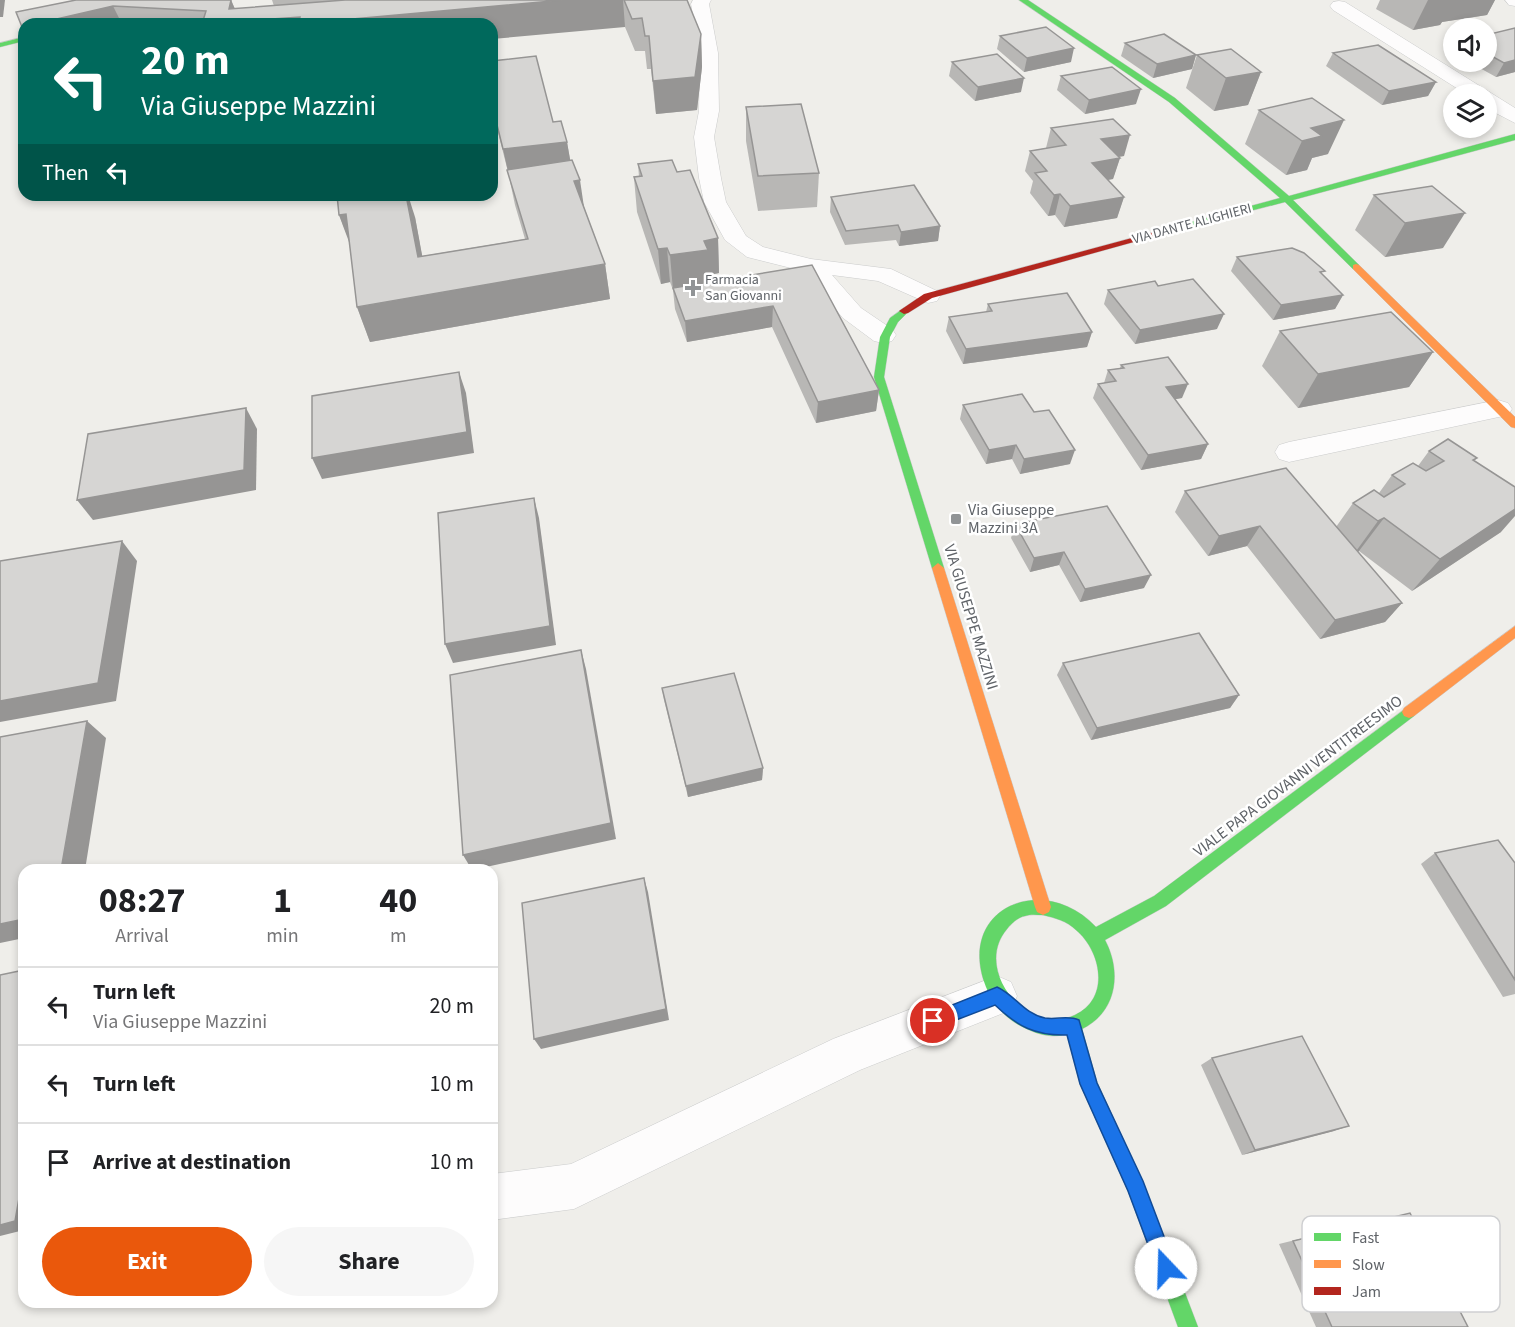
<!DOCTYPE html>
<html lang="en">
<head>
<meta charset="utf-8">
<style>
	:root { --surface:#fff; --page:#f6f6f6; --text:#202124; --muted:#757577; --line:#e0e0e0; --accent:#ea580c }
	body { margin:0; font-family:"Source Sans 3",sans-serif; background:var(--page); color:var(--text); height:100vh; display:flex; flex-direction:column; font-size:22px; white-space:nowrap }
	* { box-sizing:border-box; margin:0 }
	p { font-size:20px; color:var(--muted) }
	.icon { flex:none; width:33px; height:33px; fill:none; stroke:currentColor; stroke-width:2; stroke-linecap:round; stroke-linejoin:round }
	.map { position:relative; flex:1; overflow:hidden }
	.side { position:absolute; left:18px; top:864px; width:480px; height:444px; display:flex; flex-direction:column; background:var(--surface); border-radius:18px; box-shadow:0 3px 9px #0003 }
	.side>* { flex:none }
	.hud { position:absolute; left:18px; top:18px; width:480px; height:183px; border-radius:18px; box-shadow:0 3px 9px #0003; background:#00695c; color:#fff; overflow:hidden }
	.fabs { position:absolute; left:1443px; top:18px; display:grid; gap:12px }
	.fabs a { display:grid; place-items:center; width:54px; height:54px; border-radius:50%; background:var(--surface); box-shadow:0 3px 9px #0003; font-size:30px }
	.pin { position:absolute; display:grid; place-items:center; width:51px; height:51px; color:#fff; margin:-26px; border:3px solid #fff; border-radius:50%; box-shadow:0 2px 6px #0007 }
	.me { position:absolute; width:66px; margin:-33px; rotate:339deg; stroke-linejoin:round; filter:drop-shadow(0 0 4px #0008) }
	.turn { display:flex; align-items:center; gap:21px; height:126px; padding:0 24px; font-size:27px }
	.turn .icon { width:78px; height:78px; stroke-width:2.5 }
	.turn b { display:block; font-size:42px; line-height:51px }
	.then { display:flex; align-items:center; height:57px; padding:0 24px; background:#0003; gap:12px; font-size:22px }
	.eta { display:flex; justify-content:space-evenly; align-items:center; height:102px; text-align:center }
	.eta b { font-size:36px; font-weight:700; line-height:42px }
	.cta { display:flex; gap:12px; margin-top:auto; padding:12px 24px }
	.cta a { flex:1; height:69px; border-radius:36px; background:var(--accent); color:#fff; font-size:24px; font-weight:700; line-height:69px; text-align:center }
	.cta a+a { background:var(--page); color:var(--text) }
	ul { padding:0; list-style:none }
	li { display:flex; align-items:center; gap:18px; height:78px; padding:0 24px; border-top:2px solid var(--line) }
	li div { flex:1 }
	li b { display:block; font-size:22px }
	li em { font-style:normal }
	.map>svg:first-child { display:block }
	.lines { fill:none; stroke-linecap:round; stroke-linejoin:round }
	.street-casing { stroke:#cbcccc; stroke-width:1 }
	.fast-casing { stroke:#cacacb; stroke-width:1 }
	.slow-casing { stroke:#cacacb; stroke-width:1 }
	.jam-casing { stroke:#cacacb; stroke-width:1 }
	.street { fill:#fdfcfc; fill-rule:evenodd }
	.fast { fill:#63d668; fill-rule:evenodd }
	.slow { fill:#ff974d; fill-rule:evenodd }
	.jam { fill:#b3261e; fill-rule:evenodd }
	.wall { fill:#b8b7b5 }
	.shaded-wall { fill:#969594 }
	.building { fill:#d6d5d3; stroke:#969594; stroke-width:1.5 }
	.route { fill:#1a73e8; stroke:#114b97; stroke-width:1.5 }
	.poi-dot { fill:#919496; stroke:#fff; stroke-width:2 }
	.labels { text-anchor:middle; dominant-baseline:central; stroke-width:5; stroke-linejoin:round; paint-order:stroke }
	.far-street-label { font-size:14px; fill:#5f6368; stroke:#fff }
	.far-poi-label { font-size:14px; fill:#5f6368; stroke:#fff; text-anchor:start }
	.poi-label { font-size:16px; fill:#5f6368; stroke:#fff; text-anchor:start }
	.street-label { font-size:16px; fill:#5f6368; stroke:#fff }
	.key { fill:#fff; stroke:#cfd0d2; stroke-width:1.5 }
	.key-label { font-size:16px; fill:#5f6368 }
</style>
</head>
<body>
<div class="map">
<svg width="1515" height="1327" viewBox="0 0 1515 1327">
	<rect width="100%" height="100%" fill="#efeeea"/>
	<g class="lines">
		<g class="street-casing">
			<g id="street">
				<path d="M693,0H711L709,4L718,53L719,111L714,137L721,178L726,202L746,236L763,247L811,259L891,269L937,291L940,296L937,301L928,303L878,281L832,275L861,308L892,329L896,335L892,341L883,343L874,341L843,318L803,271L747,257L725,240L704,202L699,178L694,137L699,111L700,53L691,4Z"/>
				<path d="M1505,0H1515V6L1509,5Z"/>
				<path d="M1339,1L1345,2L1515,108V123L1486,108V94H1466L1333,10L1330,6L1333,2Z"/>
				<path d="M1498,400L1508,403L1512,409L1508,415L1289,462L1279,459L1275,452L1279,445L1289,442Z"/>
				<path d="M997,976L1011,982L1017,996L1011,1010L860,1070L574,1209L492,1220V1174L571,1164L833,1039Z"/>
			</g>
		</g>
		<g class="fast-casing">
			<g id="fast">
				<path d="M1019,0H1028L1175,98L1289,196L1515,134V140L1293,200L1359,265V269H1353L1285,202L1169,232V228L1280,198L1169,102Z"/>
				<path d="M24,37V41L0,47V43Z"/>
				<path d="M904,308L909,311L898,322L890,337L884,377L944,568L938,573L932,568L874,377L880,337L890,318Z"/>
				<path d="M1409,706L1414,708L1416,712L1414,716L1166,906L1105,940C1122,972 1117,1012 1082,1029L1097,1082L1145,1188L1198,1327H1178L1128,1191L1080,1084L1067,1034C1049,1039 1034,1033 1019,1025C1004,1017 992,1002 986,987C955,908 1043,871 1096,927L1154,896ZM1043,915C1055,918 1067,921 1076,930C1101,951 1111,998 1075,1015C1028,1037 972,970 1007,929C1011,924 1018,917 1025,916C1030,914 1037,915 1043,915Z"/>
			</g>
		</g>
		<g class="slow-casing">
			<g id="slow">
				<path d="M1356,264L1359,265L1515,417V428L1511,427L1353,269V265Z"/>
				<path d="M938,563L944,568L1051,907L1049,912L1043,915L1037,912L1035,907L932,568Z"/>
				<path d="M1515,626V638L1414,716L1409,718L1404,716L1402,712L1404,708Z"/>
			</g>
		</g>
		<g class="jam-casing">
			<path id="jam" d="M1169,228L1177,230L932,298L908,313L904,314L899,311L924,294Z"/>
		</g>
		<use href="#street" class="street"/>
		<use href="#fast" class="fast"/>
		<use href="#slow" class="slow"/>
		<use href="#jam" class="jam"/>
	</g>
	<g class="wall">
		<path d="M76,0H231L235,9L274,6L272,0H687L701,34L702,67L697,110L656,114L651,69H647L645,51H635L625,27L492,24H24V30L16,12Z"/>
		<path d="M1380,0H1495L1487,15L1442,22L1440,25L1413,30L1376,9Z"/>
		<path d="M1486,35L1515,72L1496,77L1469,62H1486Z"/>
		<path d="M1000,36L1071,62L1024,72L997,49Z"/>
		<path d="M1125,43L1196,55L1192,69L1153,78L1121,56Z"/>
		<path d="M1333,53L1436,82L1428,96L1382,105L1326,66Z"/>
		<path d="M1197,55L1261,72L1248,105L1214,111L1186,88Z"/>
		<path d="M492,61L553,122L567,142L570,160L584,207L605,264L610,299L370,342L357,307L349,240L339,215L415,217L422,256L525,239L515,205L508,172L495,120L492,121Z"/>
		<path d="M952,62L1021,92L975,101L949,76Z"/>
		<path d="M1061,76L1136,104L1085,114L1057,90Z"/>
		<path d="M746,107L819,173L817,207L758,211L746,141Z"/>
		<path d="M1259,110L1328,154L1312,158L1307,170L1286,175L1245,144Z"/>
		<path d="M1051,128L1124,156L1118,157L1120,158L1113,179L1108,180L1124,197L1117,218L1064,227L1055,215L1048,216L1030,193L1033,181L1025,171L1030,151L1046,148Z"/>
		<path d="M638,164L718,238L719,273L709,275V282L812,265L879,390L876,411L816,423L772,327L687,342L675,309L673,290L670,282L661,284L637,212L634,178L639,177Z"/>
		<path d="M1374,195L1443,248L1385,257L1355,230Z"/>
		<path d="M831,197L940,226L938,241L899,246L896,240L845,245L830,212Z"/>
		<path d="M1237,257L1323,275L1343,295L1335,309L1273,320L1231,271Z"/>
		<path d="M1108,290L1217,329L1135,344L1104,304Z"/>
		<path d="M988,304L1092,332L1087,347L963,364L946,331L949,317L986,312Z"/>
		<path d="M1280,331L1433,352L1409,387L1298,408L1262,366Z"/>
		<path d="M1121,365L1182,398L1175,399L1208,444L1201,459L1141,470L1093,398L1098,384L1104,383L1108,370L1120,368Z"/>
		<path d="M963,405L1034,412L1070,464L1020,474L1012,459L986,464L960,419Z"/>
		<path d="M1429,451L1477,458L1474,461L1501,532L1412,591L1359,551L1358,552L1402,603L1385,622L1320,639L1247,546L1208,556L1175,512L1185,491L1336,527L1353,503L1379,493L1392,475L1418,466Z"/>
		<path d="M1015,524L1144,588L1080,602L1059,565L1030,572L1011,538Z"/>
		<path d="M1063,663L1239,695L1230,708L1091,740L1057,675Z"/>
		<path d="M662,688L763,768L762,780L688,797L664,700Z"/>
		<path d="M1435,853L1515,863V994L1503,997L1421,864Z"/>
		<path d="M1212,1058L1334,1131L1242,1155L1201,1065Z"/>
		<path d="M1393,1216L1468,1327H1316L1279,1244Z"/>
	</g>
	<g class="shaded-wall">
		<path d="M0,0H5L3,17H0Z"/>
		<path d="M231,0L240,21L229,9Z"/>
		<path d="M563,0H623L625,27L492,39V24H353V19Z"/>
		<path d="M1428,0H1495L1487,15L1442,22L1440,25L1413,30Z"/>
		<path d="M113,6L122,24H35Z"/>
		<path d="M701,34L702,67L697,110L656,114L653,81Z"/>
		<path d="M1074,48L1071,62L1024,72L1027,58Z"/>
		<path d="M1196,55L1192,69L1153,78L1157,64Z"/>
		<path d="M1515,60V72L1496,77L1504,63Z"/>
		<path d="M1261,72L1248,105L1214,111L1226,78Z"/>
		<path d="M1024,78L1021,92L975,101L978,87Z"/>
		<path d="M1436,82L1428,96L1382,105L1389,91Z"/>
		<path d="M1141,89L1136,104L1085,114L1089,100Z"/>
		<path d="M492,108L495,120L492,121Z"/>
		<path d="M1344,120L1328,154L1312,158L1307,170L1286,175L1302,141L1311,128Z"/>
		<path d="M1130,135L1124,156L1096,160L1101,139Z"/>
		<path d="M567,142L573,176H509L503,149Z"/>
		<path d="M1120,158L1113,179L1086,183L1092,163Z"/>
		<path d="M580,180L585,214L574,181Z"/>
		<path d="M1060,194L1055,215L1048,216L1054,195Z"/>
		<path d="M340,195H408L415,217L429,292Z"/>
		<path d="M1124,197L1117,218L1064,227L1070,206Z"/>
		<path d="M1465,213L1443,248L1385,257L1405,223Z"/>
		<path d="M346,214L352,250L339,215Z"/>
		<path d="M940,226L938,241L899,246L901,232Z"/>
		<path d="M718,238L719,273L709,275V285L673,290L670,255L704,241Z"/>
		<path d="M667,248L670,282L661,284L658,249Z"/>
		<path d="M605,264L610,299L370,342L357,307Z"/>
		<path d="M1343,295L1335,309L1273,320L1281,305Z"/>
		<path d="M773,306L772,327L687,342L685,321Z"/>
		<path d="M1224,314L1217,329L1135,344L1140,330Z"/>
		<path d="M1092,332L1087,347L963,364L966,349Z"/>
		<path d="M1433,352L1409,387L1298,408L1318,374Z"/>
		<path d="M459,372L466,393L474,453L322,479L312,458Z"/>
		<path d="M1188,384L1182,398L1160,402L1166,387Z"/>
		<path d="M879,390L876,411L816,423L818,402Z"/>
		<path d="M246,408L257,429L256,490L93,520L77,500Z"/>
		<path d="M1208,444L1201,459L1141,470L1148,455Z"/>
		<path d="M1016,445L1012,459L986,464L989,450Z"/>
		<path d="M1075,450L1070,464L1020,474L1024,459Z"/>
		<path d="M534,498L539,518L556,645L453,663L445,644Z"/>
		<path d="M1515,509V516L1501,532L1412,591L1440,559Z"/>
		<path d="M1384,518L1359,551L1354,554L1378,521Z"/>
		<path d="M1260,526L1247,546L1208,556L1219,536Z"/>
		<path d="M122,541L137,561L116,701L0,722V701Z"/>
		<path d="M1064,552L1059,565L1030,572L1034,558Z"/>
		<path d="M1151,575L1144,588L1080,602L1085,589Z"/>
		<path d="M1402,603L1385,622L1320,639L1335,620Z"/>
		<path d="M581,650L586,669L616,839L472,870L463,855Z"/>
		<path d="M1239,695L1230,708L1091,740L1097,728Z"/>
		<path d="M87,721L106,738L85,870H61Z"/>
		<path d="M763,768L762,780L688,797L686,786Z"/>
		<path d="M644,878L648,892L669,1020L541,1049L534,1039Z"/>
		<path d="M24,919V938L0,943V924Z"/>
		<path d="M1349,1126L1334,1131L1242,1155L1255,1150Z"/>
		<path d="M24,1170V1230L0,1236V1225Z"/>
	</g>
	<g class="building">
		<path d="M76,0H231L229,9L345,0H563L353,19V24H299L300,17L202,24L206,11L113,6L35,24H24V27H22L16,12Z"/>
		<path d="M624,0H687L701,34L695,77L653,81L649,36H645L642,18L632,19Z"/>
		<path d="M1046,27L1074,48L1027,58L1000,36Z"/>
		<path d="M1515,28V60L1504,63L1486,53V35Z"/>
		<path d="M1164,34L1196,55L1157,64L1125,43Z"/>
		<path d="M1378,45L1436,82L1389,91L1333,53Z"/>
		<path d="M1231,49L1261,72L1226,78L1197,55Z"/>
		<path d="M997,54L1024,78L978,87L952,62Z"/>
		<path d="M536,56L553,122L561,121L567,142L503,149L492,105V61Z"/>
		<path d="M1112,67L1141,89L1089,100L1061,76Z"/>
		<path d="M1312,98L1344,120L1311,128L1322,136L1302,141L1259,110Z"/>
		<path d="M801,104L819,173L758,176L746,107Z"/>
		<path d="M1113,119L1130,135L1101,139L1120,158L1092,163L1124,197L1070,206L1060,194L1054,195L1035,173L1047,171L1030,151L1066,145L1051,128Z"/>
		<path d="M572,160L580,180L574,181L605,264L357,307L346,214L339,215L337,195H406L418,257L528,239L507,170Z"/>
		<path d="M672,160L677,172L690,170L718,238L704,241L708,250L670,255L667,248L658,249L634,177L642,176L638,164Z"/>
		<path d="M914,185L940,226L901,232L898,225L846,231L831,197Z"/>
		<path d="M1432,186L1465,213L1405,223L1374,195Z"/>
		<path d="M1292,248L1304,253L1325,271L1320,272L1343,295L1281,305L1237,257Z"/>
		<path d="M812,265L879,390L818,402L773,306L685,321L673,288Z"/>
		<path d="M1193,279L1224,314L1140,330L1108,290L1155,281L1158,286Z"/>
		<path d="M1067,293L1092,332L966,349L949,317L992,311L988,304Z"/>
		<path d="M1391,312L1433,352L1318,374L1280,331Z"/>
		<path d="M1168,357L1188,384L1166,387L1208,444L1148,455L1098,384L1116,381L1108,370L1124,368L1121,365Z"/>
		<path d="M459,372L467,432L312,458V396Z"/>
		<path d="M1022,394L1034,412L1049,410L1075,450L1024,459L1016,445L989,450L963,405Z"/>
		<path d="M246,408L244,470L77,500L88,434Z"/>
		<path d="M1448,439L1477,458L1473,460L1515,487V509L1440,559L1384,518L1378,521L1353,503L1374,490L1384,497L1405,484L1392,475L1413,463L1426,471L1444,461L1429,451Z"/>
		<path d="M1286,468L1402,603L1335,620L1260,526L1219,536L1185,491Z"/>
		<path d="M534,498L550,626L445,644L438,513Z"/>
		<path d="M1107,506L1151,575L1085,589L1064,552L1034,558L1015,524Z"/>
		<path d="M122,541L98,683L0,701V561Z"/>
		<path d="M1199,633L1239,695L1097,728L1063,663Z"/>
		<path d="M581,650L611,823L463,855L450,675Z"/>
		<path d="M734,673L763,768L686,786L662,688Z"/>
		<path d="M87,721L61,870H24V919L0,924V737Z"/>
		<path d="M1498,840L1515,863V980L1435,853Z"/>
		<path d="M644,878L666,1009L534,1039L522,903Z"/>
		<path d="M24,970V1170L15,1221L0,1225V975Z"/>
		<path d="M1302,1036L1349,1126L1255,1150L1212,1058Z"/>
		<path d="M1410,1213L1468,1327H1332L1293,1241Z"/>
	</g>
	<path class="route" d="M997,987C1015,995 1024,1014 1045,1018C1057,1020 1068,1015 1079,1020L1097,1083L1143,1181L1176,1268L1173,1274L1166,1277L1159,1274L1128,1191L1080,1084L1067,1035C1035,1036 1017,1026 995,1005L933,1029L927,1027L925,1021L927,1015Z"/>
	<g class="poi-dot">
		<path d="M690 279h6v6h6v6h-6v6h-6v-6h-6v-6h6z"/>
		<rect x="950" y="513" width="12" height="12" rx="3"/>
	</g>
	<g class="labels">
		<g class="far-street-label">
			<text transform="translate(1192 224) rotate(-15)">VIA DANTE ALIGHIERI</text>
		</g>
		<g class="far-poi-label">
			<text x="705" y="280">Farmacia<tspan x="705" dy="16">San Giovanni</tspan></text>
		</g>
		<g class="poi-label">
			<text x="968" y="510">Via Giuseppe<tspan x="968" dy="18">Mazzini 3A</tspan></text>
		</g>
		<g class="street-label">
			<text transform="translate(971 617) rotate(73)">VIA GIUSEPPE MAZZINI</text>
			<text transform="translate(1298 776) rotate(-37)">VIALE PAPA GIOVANNI VENTITREESIMO</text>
		</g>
	</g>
	<rect x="1302" y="1216" width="198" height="96" rx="9" class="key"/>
	<rect x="1314" y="1233" width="27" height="8" fill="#63d668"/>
	<rect x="1314" y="1260" width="27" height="8" fill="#ff974d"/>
	<rect x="1314" y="1287" width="27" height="8" fill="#b3261e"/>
	<g class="key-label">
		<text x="1352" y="1243">Fast</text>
		<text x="1352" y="1270">Slow</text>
		<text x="1352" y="1297">Jam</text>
	</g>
</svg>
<div class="fabs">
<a><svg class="icon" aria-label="sound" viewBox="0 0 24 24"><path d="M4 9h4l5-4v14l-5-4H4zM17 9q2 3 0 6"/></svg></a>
<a><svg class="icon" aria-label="layers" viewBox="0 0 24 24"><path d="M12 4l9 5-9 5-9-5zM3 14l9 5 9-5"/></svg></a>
</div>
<div class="pin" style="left:933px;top:1021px;background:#d93025"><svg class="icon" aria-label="arrive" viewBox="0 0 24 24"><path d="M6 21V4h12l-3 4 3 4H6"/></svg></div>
<svg class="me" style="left:1166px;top:1268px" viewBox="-20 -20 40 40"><circle r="19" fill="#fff"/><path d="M0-13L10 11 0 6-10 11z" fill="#1a73e8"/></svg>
<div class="hud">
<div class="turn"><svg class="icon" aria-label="left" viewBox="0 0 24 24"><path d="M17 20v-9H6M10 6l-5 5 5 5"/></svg><div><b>20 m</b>Via Giuseppe Mazzini</div></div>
<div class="then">Then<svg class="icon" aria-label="left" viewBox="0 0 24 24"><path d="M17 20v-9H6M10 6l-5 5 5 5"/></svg></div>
</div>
<section class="side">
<div class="eta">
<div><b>08:27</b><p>Arrival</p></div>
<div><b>1</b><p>min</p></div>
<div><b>40</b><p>m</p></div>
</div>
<ul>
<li><svg class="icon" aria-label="left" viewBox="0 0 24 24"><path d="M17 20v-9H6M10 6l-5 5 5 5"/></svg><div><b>Turn left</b><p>Via Giuseppe Mazzini</p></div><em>20 m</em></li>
<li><svg class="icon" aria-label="left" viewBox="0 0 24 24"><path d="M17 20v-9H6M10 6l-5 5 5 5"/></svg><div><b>Turn left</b></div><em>10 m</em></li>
<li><svg class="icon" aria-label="arrive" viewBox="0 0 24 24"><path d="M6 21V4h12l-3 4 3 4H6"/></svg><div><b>Arrive at destination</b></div><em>10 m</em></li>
</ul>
<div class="cta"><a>Exit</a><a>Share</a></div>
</section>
</div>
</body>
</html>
